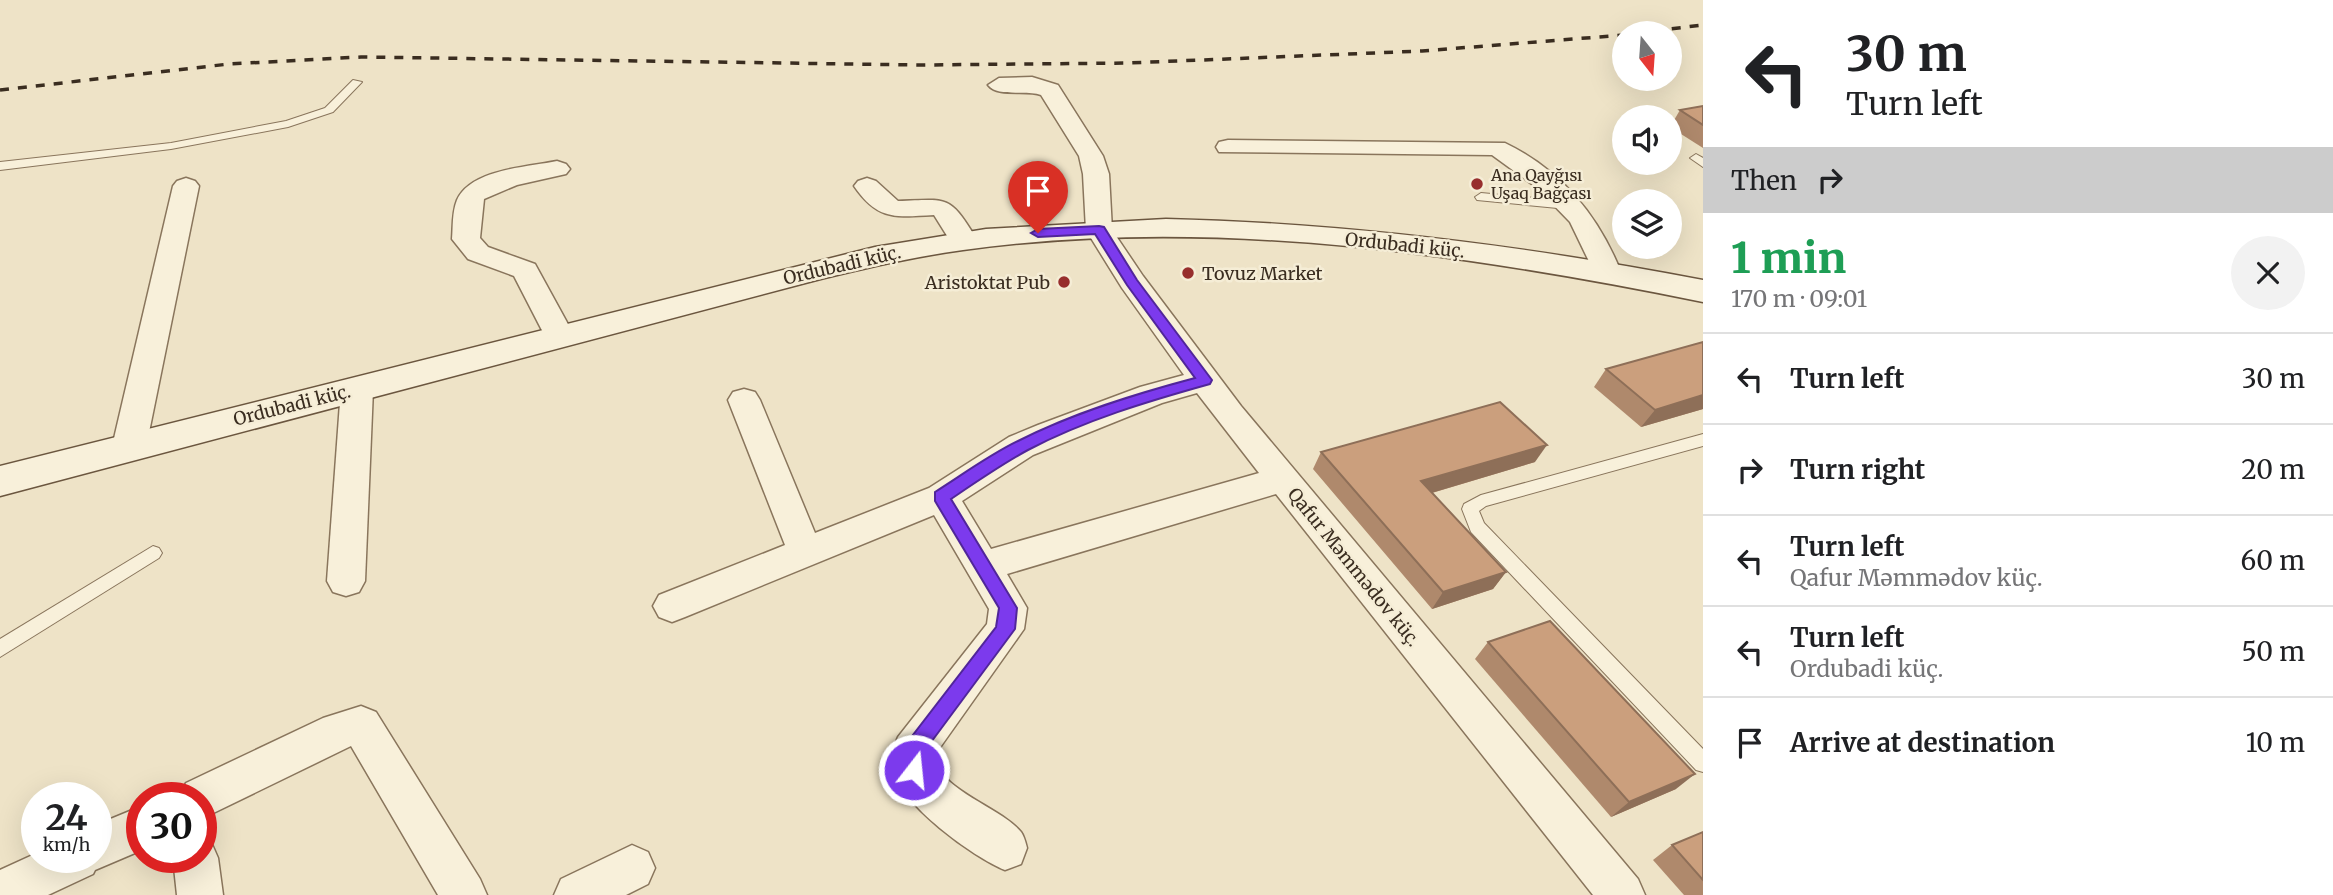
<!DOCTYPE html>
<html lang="en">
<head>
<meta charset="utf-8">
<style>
	:root { --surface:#fff; --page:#f2f2f2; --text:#202124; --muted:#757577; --line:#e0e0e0 }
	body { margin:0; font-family:Merriweather,serif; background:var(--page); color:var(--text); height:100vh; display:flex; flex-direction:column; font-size:26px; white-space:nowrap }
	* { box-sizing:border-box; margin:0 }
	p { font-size:23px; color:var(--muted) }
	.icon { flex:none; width:38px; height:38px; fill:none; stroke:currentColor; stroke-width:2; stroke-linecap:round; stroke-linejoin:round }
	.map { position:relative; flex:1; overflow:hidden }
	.side { display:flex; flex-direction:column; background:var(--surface); width:630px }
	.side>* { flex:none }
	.guide { background:#fff; color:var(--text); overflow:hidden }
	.needle { width:46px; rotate:163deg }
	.fabs { position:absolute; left:1612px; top:21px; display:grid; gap:14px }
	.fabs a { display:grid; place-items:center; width:70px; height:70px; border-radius:50%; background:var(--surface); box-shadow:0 7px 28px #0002; font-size:35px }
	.speed { position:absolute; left:21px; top:782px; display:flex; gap:14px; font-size:35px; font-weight:700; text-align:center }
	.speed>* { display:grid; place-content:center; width:91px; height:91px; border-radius:50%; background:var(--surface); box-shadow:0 7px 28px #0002; line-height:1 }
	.speed small { font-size:18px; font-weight:400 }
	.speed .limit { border:10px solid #d22; background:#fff; color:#111 }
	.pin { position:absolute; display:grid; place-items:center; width:60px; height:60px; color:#fff; margin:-72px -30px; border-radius:50% 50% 50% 0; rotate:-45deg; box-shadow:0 0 7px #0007 }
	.pin .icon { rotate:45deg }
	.me { position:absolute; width:77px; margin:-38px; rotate:16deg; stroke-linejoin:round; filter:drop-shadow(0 0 5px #0008) }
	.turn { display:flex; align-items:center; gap:24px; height:147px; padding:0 28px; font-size:32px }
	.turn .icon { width:91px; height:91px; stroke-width:2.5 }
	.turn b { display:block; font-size:49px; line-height:60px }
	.then { display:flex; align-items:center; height:66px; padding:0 28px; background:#0003; gap:14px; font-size:26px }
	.round { display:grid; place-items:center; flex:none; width:74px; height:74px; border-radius:37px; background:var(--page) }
	.head { display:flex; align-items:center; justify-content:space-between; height:119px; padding:0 28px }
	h1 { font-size:42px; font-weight:800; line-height:52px; color:#1e9e55 }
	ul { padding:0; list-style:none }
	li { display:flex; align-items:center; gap:21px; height:91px; padding:0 28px; border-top:2px solid var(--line) }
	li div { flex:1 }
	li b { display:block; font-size:26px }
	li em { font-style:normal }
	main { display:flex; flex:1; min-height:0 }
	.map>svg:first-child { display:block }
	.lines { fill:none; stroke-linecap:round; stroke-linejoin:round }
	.service-casing { stroke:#89755c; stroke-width:2 }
	.minor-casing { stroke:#89755c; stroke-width:3 }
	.secondary-casing { stroke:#6b563f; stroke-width:3 }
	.service { fill:#f8f0da; fill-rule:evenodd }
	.minor { fill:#f8f0da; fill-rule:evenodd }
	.secondary { fill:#f8f0da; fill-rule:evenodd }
	.rail { stroke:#3a2d20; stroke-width:3.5; stroke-dasharray:9 9; stroke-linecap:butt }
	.wall { fill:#af896c }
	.shaded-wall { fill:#8e6f58 }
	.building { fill:#cb9f7d; stroke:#8e6f58; stroke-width:2 }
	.route { fill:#7c3aed; stroke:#51269a; stroke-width:2 }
	.poi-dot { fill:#972e2d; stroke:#f5edd6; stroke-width:2.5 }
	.labels { text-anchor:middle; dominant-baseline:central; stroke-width:5; stroke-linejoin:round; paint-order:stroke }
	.far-poi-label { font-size:16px; fill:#3a2d20; stroke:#f5edd6; text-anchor:start }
	.street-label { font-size:18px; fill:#3a2d20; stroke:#f5edd6 }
	.poi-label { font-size:18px; fill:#3a2d20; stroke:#f5edd6; text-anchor:start }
</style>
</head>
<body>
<main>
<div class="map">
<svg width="1703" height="895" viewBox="0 0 1703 895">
	<rect width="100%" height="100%" fill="#eee3c7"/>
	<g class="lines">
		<g class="service-casing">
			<g id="service">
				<path d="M353,80L362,82L333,112L288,127L171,149L0,170V162L171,143L286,121L325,108Z"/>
				<path d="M1696,154L1703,158V167L1690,158Z"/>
				<path d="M1481,193L1568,201L1574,205L1568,209L1477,200L1475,197Z"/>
				<path d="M1703,434V446L1486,506L1479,511L1484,523L1703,749V772L1696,770L1471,532L1462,509L1464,504L1481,495Z"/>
				<path d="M153,546L159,548L162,553L159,558L0,657V639Z"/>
			</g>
		</g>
		<g class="minor-casing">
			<g id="minor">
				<path d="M1032,77L1058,85L1103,156L1109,174L1112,230L1143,276L1241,406L1638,879L1645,895H1593L1276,494L1007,574L1027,608L1024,629L934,756C937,789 1002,808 1021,832C1024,836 1026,844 1027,848L1021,864L1005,870C973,857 900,804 893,769C890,757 893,748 898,737L987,624L989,609L934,515L685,617L672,622L659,617L653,606L659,595L785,545L728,400L733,392L744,389L755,392L760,400L815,533L929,488L1009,437L1038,425L1140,387L1184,375L1122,288L1086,230L1083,174L1079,156L1041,95C1026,89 998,98 988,85L999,78ZM1197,393L1259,473L991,549L962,501L1033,455L1162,403Z"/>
				<path d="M1228,140L1505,143C1561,170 1598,215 1621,272L1617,278L1607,281L1597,278L1570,222L1536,187L1492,155L1219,152L1216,147L1219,142Z"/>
				<path d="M557,161L566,164L570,169L566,174L517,185L484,199L480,238L488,247L535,264L575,337L571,344L560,347L549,344L514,276L468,259L452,239C453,227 452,212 457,200C471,169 528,167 557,161Z"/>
				<path d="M186,178L195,181L199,186L146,447L141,456L129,459L117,456L112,447L173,186L177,181Z"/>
				<path d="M867,178L876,181L898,201C951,199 949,195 978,241L974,247H954L934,215C895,217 878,221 854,186L858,181Z"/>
				<path d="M357,378L368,381L373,389L365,581L359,592L346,596L333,592L327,581L341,389L346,381Z"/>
				<path d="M361,706L376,712L480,879L487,895H438L351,746L201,819V798H179L186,783L323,718Z"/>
				<path d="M142,806V850L95,870L93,874L48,895H0V870L37,853V858H96V825Z"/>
				<path d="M201,838L211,842L218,858L223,895H177L173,858H201Z"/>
				<path d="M632,845L648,852L655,868L648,884L626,895H554L561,879Z"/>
			</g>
		</g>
		<g class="secondary-casing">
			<path id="secondary" d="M1166,219C1347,223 1525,246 1703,280V302C1461,253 1209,216 963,250C912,257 862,269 813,281L0,496V466L875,247L986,229Z"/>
		</g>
		<use href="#service" class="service"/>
		<use href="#minor" class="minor"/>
		<use href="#secondary" class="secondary"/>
		<g class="rail">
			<path d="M1636,33L1703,25"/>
			<path d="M0,90L229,64L361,57L922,65L1128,63L1422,51L1624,35"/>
		</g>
	</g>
	<g class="wall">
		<path d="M1703,106V148L1670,127L1680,110Z"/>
		<path d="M1703,342V409L1641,427L1594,387L1606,369Z"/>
		<path d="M1321,452L1535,462L1432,493L1506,572L1493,589L1432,609L1313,469Z"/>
		<path d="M1488,642L1676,789L1611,817L1475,659Z"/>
		<path d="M1703,832V895H1684L1653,860L1672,845Z"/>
	</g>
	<g class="shaded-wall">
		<path d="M1703,395V409L1641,427L1655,410Z"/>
		<path d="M1547,445L1535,462L1411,499L1421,481Z"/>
		<path d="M1506,572L1493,589L1432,609L1443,592Z"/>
		<path d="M1695,774L1676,789L1611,817L1629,802Z"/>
	</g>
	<g class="building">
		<path d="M1703,106V125L1680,110Z"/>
		<path d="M1703,342V395L1655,410L1606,369Z"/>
		<path d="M1500,402L1547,445L1421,481L1506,572L1443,592L1321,452Z"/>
		<path d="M1550,621L1695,774L1629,802L1488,642Z"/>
		<path d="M1703,832V880L1672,845Z"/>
	</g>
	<path class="route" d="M1099,226L1104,227L1137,280L1212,380L1210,384C1149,401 1085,420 1028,450C1002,464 976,482 951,499L1017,608L1015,629L923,753L921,776L914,779L907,776L903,751L906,744L996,627L999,608L935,501V492C962,475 989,455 1018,441C1073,413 1135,394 1195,378L1127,285L1095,234L1038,237L1031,233L1038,229Z"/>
	<g class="poi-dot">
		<circle cx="1477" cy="184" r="7"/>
		<circle cx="1188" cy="273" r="7"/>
		<circle cx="1064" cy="282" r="7"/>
	</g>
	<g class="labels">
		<g class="far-poi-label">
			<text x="1491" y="175">Ana Qayğısı<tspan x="1491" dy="18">Uşaq Bağçası</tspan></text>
		</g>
		<g class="street-label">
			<text transform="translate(1405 245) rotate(6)">Ordubadi küç.</text>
			<text transform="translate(842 265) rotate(-13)">Ordubadi küç.</text>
			<text transform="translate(292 405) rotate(-14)">Ordubadi küç.</text>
			<text transform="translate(1354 567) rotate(51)">Qafur Məmmədov küç.</text>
		</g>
		<g class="poi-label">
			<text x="1202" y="273">Tovuz Market</text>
			<text x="1050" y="282" text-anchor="end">Aristoktat Pub</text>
		</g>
	</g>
</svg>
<div class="fabs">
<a><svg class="needle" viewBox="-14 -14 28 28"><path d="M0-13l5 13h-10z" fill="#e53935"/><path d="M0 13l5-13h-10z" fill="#757577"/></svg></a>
<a><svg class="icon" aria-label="sound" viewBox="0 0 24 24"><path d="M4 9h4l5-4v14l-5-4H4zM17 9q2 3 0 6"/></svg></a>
<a><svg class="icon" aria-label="layers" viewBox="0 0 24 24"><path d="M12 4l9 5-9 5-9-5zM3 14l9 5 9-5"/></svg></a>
</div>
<div class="speed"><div>24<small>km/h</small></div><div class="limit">30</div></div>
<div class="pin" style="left:1038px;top:233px;background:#d93025"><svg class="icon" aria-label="arrive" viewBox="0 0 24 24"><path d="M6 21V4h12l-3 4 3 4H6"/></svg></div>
<svg class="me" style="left:914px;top:770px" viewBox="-20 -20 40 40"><circle r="17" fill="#7c3aed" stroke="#fff" stroke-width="3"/><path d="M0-11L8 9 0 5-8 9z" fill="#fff"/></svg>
</div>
<section class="side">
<div class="guide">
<div class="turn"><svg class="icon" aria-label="left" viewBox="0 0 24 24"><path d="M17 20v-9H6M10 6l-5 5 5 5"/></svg><div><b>30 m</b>Turn left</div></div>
<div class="then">Then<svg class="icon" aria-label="right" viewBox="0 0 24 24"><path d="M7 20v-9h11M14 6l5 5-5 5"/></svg></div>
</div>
<div class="head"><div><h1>1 min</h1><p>170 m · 09:01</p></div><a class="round"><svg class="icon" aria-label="close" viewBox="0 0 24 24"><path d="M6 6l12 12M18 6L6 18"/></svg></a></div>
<ul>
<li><svg class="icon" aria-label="left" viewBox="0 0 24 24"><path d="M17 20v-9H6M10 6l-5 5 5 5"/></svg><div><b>Turn left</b></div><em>30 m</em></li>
<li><svg class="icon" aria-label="right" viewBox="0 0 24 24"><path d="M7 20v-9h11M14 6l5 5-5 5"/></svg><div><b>Turn right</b></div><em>20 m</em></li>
<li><svg class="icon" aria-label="left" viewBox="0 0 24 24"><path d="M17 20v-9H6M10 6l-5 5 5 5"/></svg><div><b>Turn left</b><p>Qafur Məmmədov küç.</p></div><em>60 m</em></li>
<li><svg class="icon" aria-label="left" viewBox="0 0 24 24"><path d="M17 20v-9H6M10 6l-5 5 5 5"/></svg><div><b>Turn left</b><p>Ordubadi küç.</p></div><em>50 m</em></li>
<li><svg class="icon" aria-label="arrive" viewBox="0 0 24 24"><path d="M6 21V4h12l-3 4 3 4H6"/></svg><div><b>Arrive at destination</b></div><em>10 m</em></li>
</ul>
</section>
</main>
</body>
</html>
